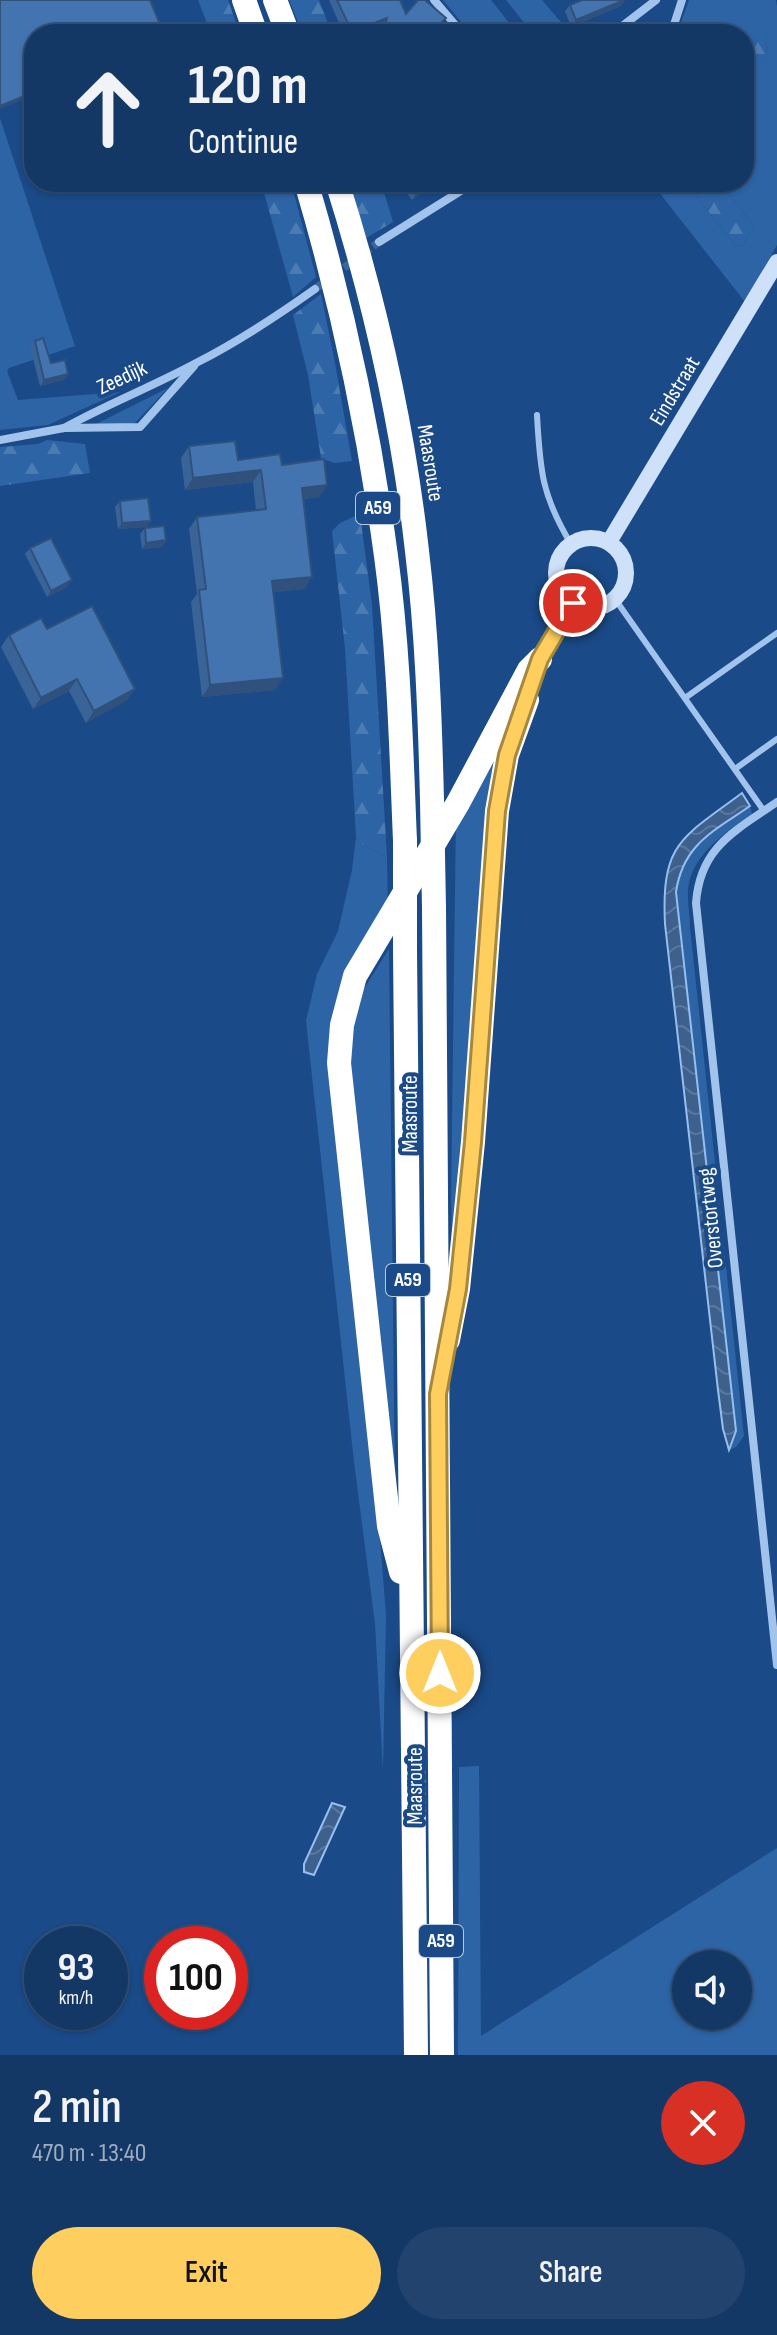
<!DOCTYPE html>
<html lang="en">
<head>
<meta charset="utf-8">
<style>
	:root { --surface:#143865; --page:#21436e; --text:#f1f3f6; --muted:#9dacbf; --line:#335279; --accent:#fecf5e }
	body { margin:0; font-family:"Sofia Sans Condensed",sans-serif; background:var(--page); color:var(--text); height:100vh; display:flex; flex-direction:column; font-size:30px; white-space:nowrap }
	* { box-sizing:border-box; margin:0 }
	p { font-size:26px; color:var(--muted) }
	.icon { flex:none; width:44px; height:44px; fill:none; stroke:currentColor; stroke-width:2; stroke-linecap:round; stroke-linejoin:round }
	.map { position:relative; height:2055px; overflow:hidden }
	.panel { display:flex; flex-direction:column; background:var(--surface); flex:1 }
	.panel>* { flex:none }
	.top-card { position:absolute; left:24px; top:24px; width:730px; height:168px; border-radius:32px; box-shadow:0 2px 6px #0004,0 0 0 2px var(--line); background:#143865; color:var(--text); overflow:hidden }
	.controls { position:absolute; left:672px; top:1950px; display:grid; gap:16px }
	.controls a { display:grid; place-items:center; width:80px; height:80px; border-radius:50%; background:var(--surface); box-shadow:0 2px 6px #0004,0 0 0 2px var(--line); font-size:40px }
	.speed { position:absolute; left:24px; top:1926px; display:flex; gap:16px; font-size:40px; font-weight:700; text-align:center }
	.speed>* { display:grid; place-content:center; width:104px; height:104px; border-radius:50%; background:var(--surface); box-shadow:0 2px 6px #0004,0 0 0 2px var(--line); line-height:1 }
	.speed small { font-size:20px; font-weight:400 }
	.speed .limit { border:12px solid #d22; background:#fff; color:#111 }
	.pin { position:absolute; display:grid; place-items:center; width:68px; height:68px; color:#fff; margin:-34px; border:4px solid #fff; border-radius:50%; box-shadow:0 2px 8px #0007 }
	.me { position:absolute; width:88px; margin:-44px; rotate:0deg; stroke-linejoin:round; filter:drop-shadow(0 0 6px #0008) }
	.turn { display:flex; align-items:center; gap:28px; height:168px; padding:0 32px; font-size:36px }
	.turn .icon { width:104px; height:104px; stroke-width:2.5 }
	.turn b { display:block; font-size:56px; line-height:68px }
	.round { display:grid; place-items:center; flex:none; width:84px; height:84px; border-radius:42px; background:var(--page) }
	.summary { display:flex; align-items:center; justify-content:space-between; height:136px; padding:0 32px }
	h1 { font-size:48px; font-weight:600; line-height:60px }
	.action { display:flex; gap:16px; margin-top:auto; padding:16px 32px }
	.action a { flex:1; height:92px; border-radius:48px; background:var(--accent); color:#111; font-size:32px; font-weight:600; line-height:92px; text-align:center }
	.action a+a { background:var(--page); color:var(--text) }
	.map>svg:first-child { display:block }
	.grass { fill:#2d64a5; fill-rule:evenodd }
	.forest { fill:url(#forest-firs) }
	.water { fill:url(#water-waves); stroke:#95bfee; stroke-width:2 }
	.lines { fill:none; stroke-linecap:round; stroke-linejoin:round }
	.street-tunnel { stroke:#3c6599; stroke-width:8; stroke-dasharray:8 4; stroke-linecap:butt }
	.lane { stroke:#a2c4ec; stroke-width:6 }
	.street { stroke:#a2c4ec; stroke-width:8 }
	.secondary { stroke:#cee1f9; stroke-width:16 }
	.highway { stroke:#fff; stroke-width:24 }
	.highway-bridge { stroke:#fff; stroke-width:24 }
	.wall { fill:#3a6497 }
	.shaded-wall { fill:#2f517b }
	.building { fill:#4374b0; stroke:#2f517b; stroke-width:2 }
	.route-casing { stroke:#a5873d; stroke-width:20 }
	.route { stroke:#fecf5e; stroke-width:14 }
	.labels { text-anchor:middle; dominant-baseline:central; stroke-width:8; stroke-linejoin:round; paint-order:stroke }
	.shield { fill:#1a4a87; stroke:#bac9db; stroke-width:2 }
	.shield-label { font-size:20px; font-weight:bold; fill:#fff }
	.street-label { font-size:22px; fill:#fff; stroke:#1a4a87 }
</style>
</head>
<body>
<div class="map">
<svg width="777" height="2055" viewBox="0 0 777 2055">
	<defs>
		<pattern id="forest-firs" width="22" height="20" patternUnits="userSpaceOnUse" patternTransform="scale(2)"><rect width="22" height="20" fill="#2d64a5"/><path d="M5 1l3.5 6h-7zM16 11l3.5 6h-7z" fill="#4c7bb2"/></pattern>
		<pattern id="water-waves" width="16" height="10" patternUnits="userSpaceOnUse" patternTransform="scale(2)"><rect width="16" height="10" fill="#3d608d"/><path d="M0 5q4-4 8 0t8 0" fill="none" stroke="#5a789e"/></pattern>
	</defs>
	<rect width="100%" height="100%" fill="#1a4a87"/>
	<g class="grass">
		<path d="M443,0H491L518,34H471Z"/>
		<path d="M506,0H542L571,34H533Z"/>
		<path d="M689,0H776L777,6V245L745,302L651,182H685L735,245L743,246L754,226L720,182H744V78L766,60L767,33L744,43V34H677Z"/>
		<path d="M0,118L75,346L9,368L7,371L18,400L120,392L48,425L0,430Z"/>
		<path d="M168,388L134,424L92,426Z"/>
		<path d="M521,696L453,1293L451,1200L456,813Z"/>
		<path d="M750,806L752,814C726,832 692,854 688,889C687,901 690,915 690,927L744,1436L736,1447L729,1450L736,1431L676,892C683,843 713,832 750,806Z"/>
		<path d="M356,837L363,845L387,857L388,910L338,1006L386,1615L383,1771L375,1624L354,1462L306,1021L317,974L338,931L352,870Z"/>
		<path d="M389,949L395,1489L354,1146L349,1043L362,992Z"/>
		<path d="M479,1766L481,2036L777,1848V2055H458L459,1767ZM686,1964H738V2016H686Z"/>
	</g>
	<g class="forest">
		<path d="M198,0H228L240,34H211Z"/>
		<path d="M289,0H319L332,34H303Z"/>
		<path d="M767,32L766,61L744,78V43Z"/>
		<path d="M261,182H290L294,194L316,277L293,297Z"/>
		<path d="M350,182H381L393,222L366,238Z"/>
		<path d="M685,182H720L754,226L743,246L735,245Z"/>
		<path d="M321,294L335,363L352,461L334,463L321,458L308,375L293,315Z"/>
		<path d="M47,440L85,444L90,473L0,486V447L38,444Z"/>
		<path d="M360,514L372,605L387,857L363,845L356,837L345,648L332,531L340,523Z"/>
	</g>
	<g class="water">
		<path d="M742,793L750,806C714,831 683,844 676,892L736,1431L729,1450L723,1429L718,1390L665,924C661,842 682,838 742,793Z"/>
		<path d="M332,1803L345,1807L314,1875L304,1872V1864Z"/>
	</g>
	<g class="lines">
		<path class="street-tunnel" d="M315,289L379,242"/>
		<g class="lane">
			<path d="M537,415C540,471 542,496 571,544"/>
			<path d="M615,599L764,811"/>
			<path d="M685,698L777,633"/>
			<path d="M735,769L777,739"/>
		</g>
		<g class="street">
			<path d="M434,0L463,34"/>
			<path d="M612,34L656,0"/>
			<path d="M671,34L682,0"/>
			<path d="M379,242L475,182"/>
			<path d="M64,428C107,404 154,386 198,362C239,341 277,316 315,289"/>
			<path d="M0,440L64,428L140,427L194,366"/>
			<path d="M777,802C735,831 700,847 696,903L777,1665"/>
		</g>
		<g class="secondary">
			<circle cx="591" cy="573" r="35"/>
			<path d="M609,542L777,262"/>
			<path d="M540,659L573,603"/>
		</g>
		<g class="highway">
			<path d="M244,0L256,34"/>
			<path d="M275,0L288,34"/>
			<path d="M306,182C342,304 369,430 386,556C399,651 401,746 405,841"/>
			<path d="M337,182C375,302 403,426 417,551C427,634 430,717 432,801"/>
			<path d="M434,908L442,2055"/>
			<path d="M405,950L416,2055"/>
			<path d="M448,1340L458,1289L473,1142L497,811L507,755L527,700"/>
			<path d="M401,1572L389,1526L339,1063L342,1025L355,976L458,803L529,670L540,659"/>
		</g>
		<g class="highway-bridge">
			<path d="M432,801L434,908"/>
			<path d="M405,841V950"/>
		</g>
	</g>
	<g class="wall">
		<path d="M329,0H400L406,14L446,18L433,34H379L382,25L360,34H344Z"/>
		<path d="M625,0L621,6L571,27L565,11L570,5Z"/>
		<path d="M399,182H437L412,200Z"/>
		<path d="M35,341L51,363L68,374L64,380L40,386L30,346Z"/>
		<path d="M189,446L238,460L282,465L327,485L319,497L304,499L312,577L304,589L274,592L275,690L202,697L191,602L197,594L189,529L197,517L256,510L253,482L185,490L181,458Z"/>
		<path d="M120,501L151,521L146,527L118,529L115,507Z"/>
		<path d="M145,528L166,540L162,547L142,549L140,534Z"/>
		<path d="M30,548L67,587L47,597L25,554Z"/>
		<path d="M47,629L135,689L127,700L86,723L69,691L33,709L1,647L9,635Z"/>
	</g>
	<g class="shaded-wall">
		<path d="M625,0L621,6L571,27L576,20Z"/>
		<path d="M387,18L382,25L360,34H351L352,32Z"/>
		<path d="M34,92V95L0,109V106Z"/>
		<path d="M433,182H437L412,200L416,194Z"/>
		<path d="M68,374L64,380L40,386L44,380Z"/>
		<path d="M261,470L253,482L185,490L193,478Z"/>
		<path d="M327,485L319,497L294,500L302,488Z"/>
		<path d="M151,521L146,527L118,529L122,523Z"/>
		<path d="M166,540L162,547L142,549L146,543Z"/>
		<path d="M312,577L304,589L264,593L272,581Z"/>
		<path d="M72,580L67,587L47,597L51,591Z"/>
		<path d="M283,678L275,690L202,697L210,685Z"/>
		<path d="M77,679L69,691L33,709L41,698Z"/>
		<path d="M135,689L127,700L86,723L94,711Z"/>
	</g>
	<g class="building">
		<path d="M0,0H150L164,34H34V92L0,106Z"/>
		<path d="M337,0H400L406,14L418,0H425L446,18L431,34L401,33V34H383L387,18L352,32Z"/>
		<path d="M582,0H624L576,20L570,5Z"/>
		<path d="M408,182H433L416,194Z"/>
		<path d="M43,338L51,363L65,360L68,374L44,380L35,341Z"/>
		<path d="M235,441L238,460L280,454L282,465L324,459L327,485L302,488L312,577L272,581L283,678L210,685L199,590L206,589L197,517L266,509L261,470L193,478L189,446Z"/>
		<path d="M148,498L151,521L122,523L120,501Z"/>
		<path d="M164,526L166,540L146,543L145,528Z"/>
		<path d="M51,538L72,580L51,591L30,548Z"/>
		<path d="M92,606L135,689L94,711L77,679L41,698L9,635L41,618L47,629Z"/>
	</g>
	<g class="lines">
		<g class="route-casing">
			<path id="route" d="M440,1673L438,1394L458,1289L473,1142L497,811L507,755L540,659L573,603"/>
		</g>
		<use href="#route" class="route"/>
	</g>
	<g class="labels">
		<g class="shield">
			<rect x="356" y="492" width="44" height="32" rx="6"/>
			<rect x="386" y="1264" width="44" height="32" rx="6"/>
			<rect x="419" y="1925" width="44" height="32" rx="6"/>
		</g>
		<g class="shield-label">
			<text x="378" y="508">A59</text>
			<text x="408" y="1280">A59</text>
			<text x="441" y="1941">A59</text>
		</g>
		<g class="street-label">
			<text transform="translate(122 378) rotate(-25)">Zeedijk</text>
			<text transform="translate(675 391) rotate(-59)">Eindstraat</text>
			<text transform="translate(430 463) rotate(81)">Maasroute</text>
			<text transform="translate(410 1114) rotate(-90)">Maasroute</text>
			<text transform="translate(711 1218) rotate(-96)">Overstortweg</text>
			<text transform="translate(415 1786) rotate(-90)">Maasroute</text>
		</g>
	</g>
</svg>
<div class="controls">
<a><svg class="icon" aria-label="sound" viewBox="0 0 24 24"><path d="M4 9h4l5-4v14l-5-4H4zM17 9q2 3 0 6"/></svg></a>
</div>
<div class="speed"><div>93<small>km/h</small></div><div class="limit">100</div></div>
<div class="pin" style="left:573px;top:603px;background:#d93025"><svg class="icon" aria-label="arrive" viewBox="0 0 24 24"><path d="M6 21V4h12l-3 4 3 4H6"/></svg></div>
<svg class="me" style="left:440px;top:1673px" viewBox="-20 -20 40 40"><circle r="17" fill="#fecf5e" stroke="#fff" stroke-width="3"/><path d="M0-11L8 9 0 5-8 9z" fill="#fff"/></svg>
<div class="top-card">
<div class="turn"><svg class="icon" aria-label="ahead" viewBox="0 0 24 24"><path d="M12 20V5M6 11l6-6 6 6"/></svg><div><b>120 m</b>Continue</div></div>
</div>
</div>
<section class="panel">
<div class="summary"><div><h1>2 min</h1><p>470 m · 13:40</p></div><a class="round" style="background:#d93025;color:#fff"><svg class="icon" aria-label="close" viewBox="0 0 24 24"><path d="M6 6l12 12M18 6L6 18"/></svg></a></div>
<div class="action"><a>Exit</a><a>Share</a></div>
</section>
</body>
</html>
